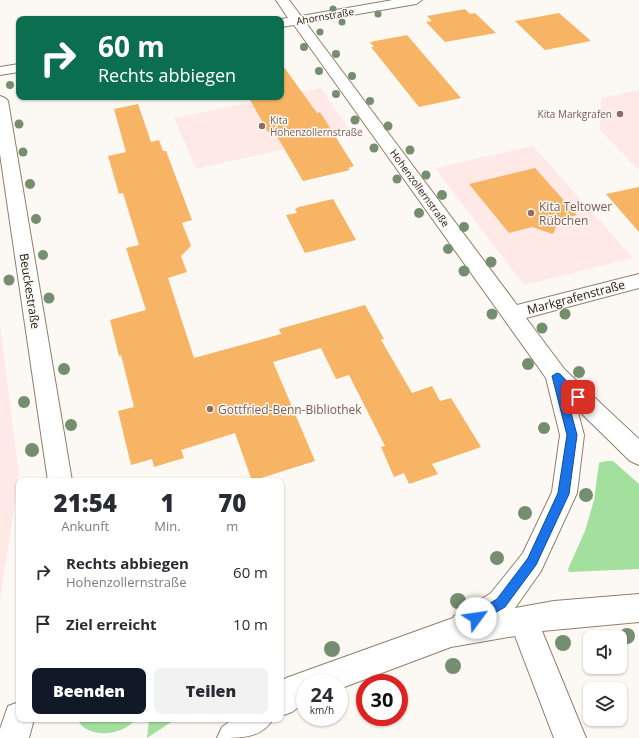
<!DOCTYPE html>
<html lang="de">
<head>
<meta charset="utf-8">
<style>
	:root { --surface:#fff; --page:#f2f2f3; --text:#2b2b33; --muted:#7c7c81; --accent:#111827 }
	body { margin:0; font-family:"Open Sans",sans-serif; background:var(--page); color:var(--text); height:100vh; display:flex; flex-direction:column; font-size:15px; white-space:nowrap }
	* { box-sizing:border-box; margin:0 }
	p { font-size:13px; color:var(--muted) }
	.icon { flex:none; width:22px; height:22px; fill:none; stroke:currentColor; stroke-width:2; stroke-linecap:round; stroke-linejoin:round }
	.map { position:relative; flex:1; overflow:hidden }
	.panel { position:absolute; left:16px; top:478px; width:268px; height:244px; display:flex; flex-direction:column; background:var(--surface); border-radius:8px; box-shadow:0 1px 3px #0004 }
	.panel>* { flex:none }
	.hud { position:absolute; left:16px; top:16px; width:268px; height:84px; border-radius:8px; box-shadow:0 1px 3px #0004; background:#0b6e4f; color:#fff; overflow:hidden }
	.buttons { position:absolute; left:583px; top:630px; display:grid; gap:8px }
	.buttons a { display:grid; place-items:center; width:44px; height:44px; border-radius:8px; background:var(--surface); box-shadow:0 1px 3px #0004; font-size:20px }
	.speed { position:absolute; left:296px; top:674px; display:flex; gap:8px; font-size:20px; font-weight:700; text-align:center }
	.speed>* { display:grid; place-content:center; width:52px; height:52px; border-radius:50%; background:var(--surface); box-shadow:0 1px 3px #0004; line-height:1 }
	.speed small { font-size:10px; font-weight:400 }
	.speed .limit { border:6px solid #d22; background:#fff; color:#111 }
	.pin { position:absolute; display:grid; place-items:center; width:34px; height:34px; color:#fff; margin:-17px; border-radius:8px; box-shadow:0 2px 6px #0006 }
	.me { position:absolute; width:44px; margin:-22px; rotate:59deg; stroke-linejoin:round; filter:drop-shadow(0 0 3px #0008) }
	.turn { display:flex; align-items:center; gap:14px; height:84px; padding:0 16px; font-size:18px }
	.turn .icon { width:52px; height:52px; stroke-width:2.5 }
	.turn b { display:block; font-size:28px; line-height:34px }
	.eta { display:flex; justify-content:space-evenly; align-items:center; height:68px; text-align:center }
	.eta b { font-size:24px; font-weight:800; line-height:28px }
	.cta { display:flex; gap:8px; margin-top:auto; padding:8px 16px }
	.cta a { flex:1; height:46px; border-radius:8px; background:var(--accent); color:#fff; font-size:16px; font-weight:800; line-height:46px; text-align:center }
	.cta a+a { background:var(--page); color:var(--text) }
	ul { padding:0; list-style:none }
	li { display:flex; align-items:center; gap:12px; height:52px; padding:0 16px }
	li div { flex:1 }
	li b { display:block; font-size:15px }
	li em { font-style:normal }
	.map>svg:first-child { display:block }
	.education { fill:#fee9e7 }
	.green { fill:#a3df9d }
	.building { fill:#f6b464 }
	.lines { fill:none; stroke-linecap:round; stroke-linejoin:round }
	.minor-casing { stroke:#937f69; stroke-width:2 }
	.minor { fill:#fff; fill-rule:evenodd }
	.tree { fill:#758e70 }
	.route { fill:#1a73e8; stroke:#114b97 }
	.education-dot { fill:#8d6e63; stroke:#fcf8f3; stroke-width:1.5 }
	.labels { text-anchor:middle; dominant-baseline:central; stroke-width:3; stroke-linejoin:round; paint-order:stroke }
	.far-street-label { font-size:10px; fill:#292118; stroke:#fcf8f3 }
	.far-education-label { font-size:10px; fill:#785e54; stroke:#fcf8f3; text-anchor:end }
	.education-label { font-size:12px; fill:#785e54; stroke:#fcf8f3; text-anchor:start }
	.street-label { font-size:12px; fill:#292118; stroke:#fcf8f3 }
</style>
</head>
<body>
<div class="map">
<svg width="639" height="738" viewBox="0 0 639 738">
	<rect width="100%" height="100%" fill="#fcf8f3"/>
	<g class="education">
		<path d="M321,88L352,134L196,169L174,118Z"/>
		<path d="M639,90V170L600,130L602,98Z"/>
		<path d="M533,146L633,258L524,285L435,168Z"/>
		<path d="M0,324L19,476L0,600Z"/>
	</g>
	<g class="green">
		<path d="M606,461H613L639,484V569L569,572L568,569L585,531L594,500L599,463Z"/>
		<path d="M77,719H136C120,738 86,738 77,719Z"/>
		<path d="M149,719H176L147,738Z"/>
	</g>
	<g class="building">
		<path d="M465,9L470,14L475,13L496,33L445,42L426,22L432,21L427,16Z"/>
		<path d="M559,13L591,41L545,50L515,21Z"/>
		<path d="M407,35L461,98L419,107L371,47H374L370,42Z"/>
		<path d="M281,63L317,113L320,112L354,166L348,168L350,170L303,181L274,131L268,132L249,98L281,97Z"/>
		<path d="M138,104L151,142L159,140L163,151H166L192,220L182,223L191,246L181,256L187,272L168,278L194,358L281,334L279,329L365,305L384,339L381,340L412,393L432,386L440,401L451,398L481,447L432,464L438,474L409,484L404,473L394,477L381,447L385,446L349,375L336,379L321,348L273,362L315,461L252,481L235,433L181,450L184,458L154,467L152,459L131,465L118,411L134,407L121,355L119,356L110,320L146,310L126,248L139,245L123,193L119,194L108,156L126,152L114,109Z"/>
		<path d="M535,168L577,215L559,220L553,234L532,227L509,233L469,184Z"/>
		<path d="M639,187V232L606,194Z"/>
		<path d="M333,199L356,240L305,253L286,215L297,213L295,209L299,207Z"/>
	</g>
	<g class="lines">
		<g class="minor-casing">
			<g id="minor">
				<path d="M276,0H289L301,16L393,0H422L416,4L306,23L517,305L639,274V288L526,318L565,370L639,439V465L630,461L577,409L584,435L577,493L541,571L515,608L554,601L639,594V622L542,631L586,738H554L515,636L451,647L339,689V683H305V702L292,712L281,716V682L286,678L453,618L454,616L491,593L523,553L552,492L560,435L546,378L294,25L281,27V19L288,18Z"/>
				<path d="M19,64V72L0,75V67Z"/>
				<path d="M0,96L5,98L8,101L72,481H48L0,154Z"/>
				<path d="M19,702V719H34L29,738H0V729L8,706Z"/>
				<path d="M233,719H273C262,738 242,738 217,738L222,727Z"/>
			</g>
		</g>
		<use href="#minor" class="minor"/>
	</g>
	<g class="tree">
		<circle cx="333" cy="9" r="3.5"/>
		<circle cx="378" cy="14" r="3.5"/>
		<circle cx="342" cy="22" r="3.5"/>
		<circle cx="320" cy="32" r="3.5"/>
		<circle cx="304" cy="47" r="4"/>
		<circle cx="336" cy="54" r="4"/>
		<circle cx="319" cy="71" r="4"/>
		<circle cx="352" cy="76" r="4"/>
		<circle cx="10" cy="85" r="4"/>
		<circle cx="336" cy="94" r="4"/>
		<circle cx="370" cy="101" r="4"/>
		<circle cx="355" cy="120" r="4.5"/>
		<circle cx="19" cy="124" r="4.5"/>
		<circle cx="388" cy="126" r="4.5"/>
		<circle cx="374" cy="148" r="4.5"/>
		<circle cx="410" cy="150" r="4.5"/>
		<circle cx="23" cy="152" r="4.5"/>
		<circle cx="426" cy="175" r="4.5"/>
		<circle cx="397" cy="179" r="4.5"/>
		<circle cx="30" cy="184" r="5"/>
		<circle cx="442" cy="195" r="5"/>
		<circle cx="419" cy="213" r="5"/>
		<circle cx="36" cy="219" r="5"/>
		<circle cx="464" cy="227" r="5"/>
		<circle cx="448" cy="249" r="5"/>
		<circle cx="43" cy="255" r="5"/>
		<circle cx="491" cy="262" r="5.5"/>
		<circle cx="464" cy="271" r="5.5"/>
		<circle cx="9" cy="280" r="5.5"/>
		<circle cx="49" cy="298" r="5.5"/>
		<circle cx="492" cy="314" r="5.5"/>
		<circle cx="565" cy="314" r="5.5"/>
		<circle cx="542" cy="328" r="5.5"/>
		<circle cx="528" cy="364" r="6"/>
		<circle cx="64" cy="369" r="6"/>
		<circle cx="579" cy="372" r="6"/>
		<circle cx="24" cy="402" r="6"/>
		<circle cx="71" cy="425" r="6"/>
		<circle cx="544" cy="428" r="6"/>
		<circle cx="32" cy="450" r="7"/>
		<circle cx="586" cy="495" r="7"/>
		<circle cx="525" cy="513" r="7"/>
		<circle cx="497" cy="558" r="7"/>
		<circle cx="458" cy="601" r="8"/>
		<circle cx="627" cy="636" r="8"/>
		<circle cx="563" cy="643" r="8"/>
		<circle cx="332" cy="649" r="8"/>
		<circle cx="453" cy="666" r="8"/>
	</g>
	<path class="route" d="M557,373L560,374L582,397L581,400H574L565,390L577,435L569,494L536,565L505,607L476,624L472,622L470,618L472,614L497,599L528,558L558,493L567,435L552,376Z"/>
	<g class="education-dot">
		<circle cx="620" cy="114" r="4"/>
		<circle cx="262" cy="126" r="4"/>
		<circle cx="531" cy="213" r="4"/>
		<circle cx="210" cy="409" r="4"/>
	</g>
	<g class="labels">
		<g class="far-street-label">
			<text transform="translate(325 16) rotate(-10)">Ahornstraße</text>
			<text transform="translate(420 188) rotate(54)">Hohenzollernstraße</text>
		</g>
		<g class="far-education-label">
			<text x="612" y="114">Kita Markgrafen</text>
			<text x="270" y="120" text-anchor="start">Kita<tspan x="270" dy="12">Hohenzollernstraße</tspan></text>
		</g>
		<g class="education-label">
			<text x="539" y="206">Kita Teltower<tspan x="539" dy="14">Rübchen</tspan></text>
			<text x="218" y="409">Gottfried-Benn-Bibliothek</text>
		</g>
		<g class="street-label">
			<text transform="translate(30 291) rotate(81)">Beuckestraße</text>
			<text transform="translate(576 297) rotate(-15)">Markgrafenstraße</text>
		</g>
	</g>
</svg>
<div class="buttons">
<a><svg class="icon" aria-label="sound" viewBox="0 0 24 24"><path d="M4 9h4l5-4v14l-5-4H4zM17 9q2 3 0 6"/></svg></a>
<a><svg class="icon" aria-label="layers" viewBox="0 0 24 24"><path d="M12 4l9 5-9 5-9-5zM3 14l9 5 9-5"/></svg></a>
</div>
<div class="speed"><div>24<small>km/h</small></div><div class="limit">30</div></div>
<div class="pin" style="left:578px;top:397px;background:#d93025"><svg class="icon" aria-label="arrive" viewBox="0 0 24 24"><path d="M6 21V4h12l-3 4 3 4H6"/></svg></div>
<svg class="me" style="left:476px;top:618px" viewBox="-20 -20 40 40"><circle r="19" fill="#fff"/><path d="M0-13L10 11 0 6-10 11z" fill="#1a73e8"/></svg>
<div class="hud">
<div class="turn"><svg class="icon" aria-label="right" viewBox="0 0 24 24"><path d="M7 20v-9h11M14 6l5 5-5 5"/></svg><div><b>60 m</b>Rechts abbiegen</div></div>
</div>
<section class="panel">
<div class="eta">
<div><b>21:54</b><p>Ankunft</p></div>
<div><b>1</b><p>Min.</p></div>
<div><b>70</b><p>m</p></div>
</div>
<ul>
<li><svg class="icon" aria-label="right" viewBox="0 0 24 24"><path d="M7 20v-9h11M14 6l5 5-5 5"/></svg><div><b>Rechts abbiegen</b><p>Hohenzollernstraße</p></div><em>60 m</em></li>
<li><svg class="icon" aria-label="arrive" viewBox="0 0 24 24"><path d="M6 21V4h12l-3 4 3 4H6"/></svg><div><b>Ziel erreicht</b></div><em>10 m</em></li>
</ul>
<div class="cta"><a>Beenden</a><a>Teilen</a></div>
</section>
</div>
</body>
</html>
